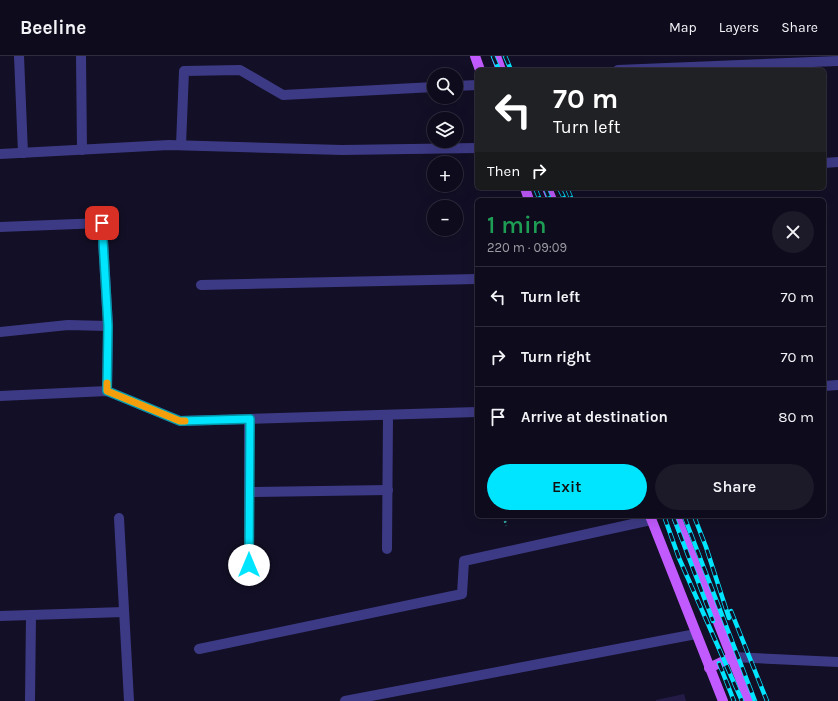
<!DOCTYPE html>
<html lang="en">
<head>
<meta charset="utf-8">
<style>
	:root { --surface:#0e0b1c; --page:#1c1929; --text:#f1f3f6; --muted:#9b9ba3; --line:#2e2b3b; --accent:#00e5ff }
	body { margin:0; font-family:Karla,sans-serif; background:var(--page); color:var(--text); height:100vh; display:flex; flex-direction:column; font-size:15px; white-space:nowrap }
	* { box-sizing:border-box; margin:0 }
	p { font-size:13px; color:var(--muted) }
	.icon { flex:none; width:22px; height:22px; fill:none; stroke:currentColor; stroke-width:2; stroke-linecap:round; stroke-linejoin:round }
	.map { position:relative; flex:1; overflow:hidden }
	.drawer { position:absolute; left:475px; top:142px; width:351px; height:320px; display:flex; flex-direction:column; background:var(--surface); border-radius:6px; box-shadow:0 4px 16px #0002,0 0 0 1px var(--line) }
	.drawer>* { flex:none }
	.banner { position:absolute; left:475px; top:12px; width:351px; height:122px; border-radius:6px; box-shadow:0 4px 16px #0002,0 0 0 1px var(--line); background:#202124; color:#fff; overflow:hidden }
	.buttons { position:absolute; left:427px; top:12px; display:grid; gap:8px }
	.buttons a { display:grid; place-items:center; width:36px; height:36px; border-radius:50%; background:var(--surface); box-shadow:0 4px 16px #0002,0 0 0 1px var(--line); font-size:20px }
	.pin { position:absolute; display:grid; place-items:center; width:34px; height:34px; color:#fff; margin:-17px; border-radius:8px; box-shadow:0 2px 6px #0006 }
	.me { position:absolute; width:44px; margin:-22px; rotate:0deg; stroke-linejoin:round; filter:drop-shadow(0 0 3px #0008) }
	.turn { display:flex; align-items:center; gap:14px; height:84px; padding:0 12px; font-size:18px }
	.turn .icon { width:52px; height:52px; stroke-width:2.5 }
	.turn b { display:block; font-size:28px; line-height:34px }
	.then { display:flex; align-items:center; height:38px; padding:0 12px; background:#0003; gap:8px; font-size:15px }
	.round { display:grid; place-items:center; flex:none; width:42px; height:42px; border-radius:21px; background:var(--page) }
	.headline { display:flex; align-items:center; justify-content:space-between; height:68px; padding:0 12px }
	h1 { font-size:24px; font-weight:600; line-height:30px; color:#1e9e55 }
	.cta { display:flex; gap:8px; margin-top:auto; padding:8px 12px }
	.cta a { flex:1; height:46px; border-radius:24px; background:var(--accent); color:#111; font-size:16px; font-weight:600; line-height:46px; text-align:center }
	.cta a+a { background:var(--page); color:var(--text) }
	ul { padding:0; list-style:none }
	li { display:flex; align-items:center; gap:12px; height:60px; padding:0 12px; border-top:1px solid var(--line) }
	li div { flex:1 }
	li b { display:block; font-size:15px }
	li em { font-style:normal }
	header { display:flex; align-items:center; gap:24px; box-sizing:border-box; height:56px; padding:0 20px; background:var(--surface); border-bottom:1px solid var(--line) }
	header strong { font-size:19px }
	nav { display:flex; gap:22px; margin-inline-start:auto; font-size:14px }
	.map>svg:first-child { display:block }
	.building { fill:#241b47 }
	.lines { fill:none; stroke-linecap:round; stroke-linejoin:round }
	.path { stroke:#2fb8b0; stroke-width:2.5; stroke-dasharray:2 3; stroke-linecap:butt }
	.street { stroke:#3d3a85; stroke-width:10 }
	.primary { stroke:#c25bff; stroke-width:10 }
	.rail-casing { stroke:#00e5ff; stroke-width:4.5 }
	.rail { stroke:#130f26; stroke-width:3; stroke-dasharray:9; stroke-linecap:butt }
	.route-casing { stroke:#0095a6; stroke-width:10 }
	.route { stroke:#00e5ff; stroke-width:7 }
	.slow { stroke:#f59e0b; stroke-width:7 }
</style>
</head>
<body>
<header>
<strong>Beeline</strong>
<nav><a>Map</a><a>Layers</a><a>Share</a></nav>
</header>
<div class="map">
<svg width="838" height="645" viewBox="0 0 838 645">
	<rect width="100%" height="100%" fill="#130f26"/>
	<path class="building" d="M684,638L686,645H656V644Z"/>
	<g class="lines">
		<path class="path" d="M504,460L506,470"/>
		<g class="street">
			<path d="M19,0L23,97"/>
			<path d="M81,0L82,94"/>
			<path d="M618,14L838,5"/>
			<path d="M456,30L477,29"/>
			<path d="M181,89L184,15L240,14L283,39L434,31"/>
			<path d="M0,98L169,89L342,94L477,92"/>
			<path d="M824,107L838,106"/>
			<path d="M0,171L102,167L108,270L107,335"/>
			<path d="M201,229L477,223"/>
			<path d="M0,276L68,269L108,270"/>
			<path d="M824,330L838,329"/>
			<path d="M0,340L107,335L180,365L477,356"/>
			<path d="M249,436L388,434"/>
			<path d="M119,462L129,645"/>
			<path d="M387,493L388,359"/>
			<path d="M249,524V363"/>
			<path d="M0,560L124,556"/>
			<path d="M199,593L462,538L464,505L651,464"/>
			<path d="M732,601L838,606"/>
			<path d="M30,645L31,559"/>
			<path d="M345,645L696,578"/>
		</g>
		<g class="primary">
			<path d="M475,0L480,14"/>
			<path d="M496,0L501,14"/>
			<path d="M525,132L529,144"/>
			<path d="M547,132L552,144"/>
			<path d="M650,460L723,645"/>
			<path d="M676,460L749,645"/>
			<path d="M709,612L732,601"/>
		</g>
		<g class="rail-casing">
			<g id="rail">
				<path d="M493,0L499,14"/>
				<path d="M505,0L511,14"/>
				<path d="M535,132L540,144"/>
				<path d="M545,132L550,144"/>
				<path d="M559,132L565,144"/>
				<path d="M567,132L572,144"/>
				<path d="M664,460L679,502L742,645"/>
				<path d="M673,460L713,565"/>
				<path d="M684,460L755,645"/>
				<path d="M694,460L706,491L729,562"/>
				<path d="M731,555L767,645"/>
				<path d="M719,607L734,645"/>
			</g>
		</g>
		<use href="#rail" class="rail"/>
	</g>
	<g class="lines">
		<g class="route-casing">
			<path id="route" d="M102,167L108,270L107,335L180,365L250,363L249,509"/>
		</g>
		<use href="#route" class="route"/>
		<path class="slow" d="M107,327V335L180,365H185"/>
	</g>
</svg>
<div class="buttons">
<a><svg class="icon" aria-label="search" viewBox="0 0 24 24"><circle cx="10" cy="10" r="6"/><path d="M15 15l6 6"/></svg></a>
<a><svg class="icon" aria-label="layers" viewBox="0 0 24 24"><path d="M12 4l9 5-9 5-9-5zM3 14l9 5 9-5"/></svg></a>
<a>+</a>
<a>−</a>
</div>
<div class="pin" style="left:102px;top:167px;background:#d93025"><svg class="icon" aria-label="arrive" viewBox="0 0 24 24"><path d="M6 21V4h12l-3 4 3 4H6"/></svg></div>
<svg class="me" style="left:249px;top:509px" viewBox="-20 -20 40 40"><circle r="19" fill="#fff"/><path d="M0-13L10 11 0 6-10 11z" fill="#00e5ff"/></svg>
<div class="banner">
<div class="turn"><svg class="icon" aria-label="left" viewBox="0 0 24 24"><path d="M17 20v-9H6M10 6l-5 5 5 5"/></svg><div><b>70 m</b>Turn left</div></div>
<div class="then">Then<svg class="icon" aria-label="right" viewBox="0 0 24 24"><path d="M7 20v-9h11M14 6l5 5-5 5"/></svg></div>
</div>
<section class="drawer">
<div class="headline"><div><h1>1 min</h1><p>220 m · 09:09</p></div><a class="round"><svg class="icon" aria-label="close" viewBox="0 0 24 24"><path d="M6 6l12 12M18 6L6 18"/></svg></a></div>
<ul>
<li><svg class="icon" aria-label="left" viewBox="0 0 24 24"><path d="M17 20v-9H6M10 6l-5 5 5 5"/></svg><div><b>Turn left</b></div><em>70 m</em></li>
<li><svg class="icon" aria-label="right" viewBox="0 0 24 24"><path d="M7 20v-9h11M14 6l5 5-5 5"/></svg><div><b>Turn right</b></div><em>70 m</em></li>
<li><svg class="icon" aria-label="arrive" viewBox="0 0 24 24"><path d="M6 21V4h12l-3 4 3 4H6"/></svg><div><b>Arrive at destination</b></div><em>80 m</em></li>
</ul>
<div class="cta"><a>Exit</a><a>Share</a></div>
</section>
</div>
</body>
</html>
